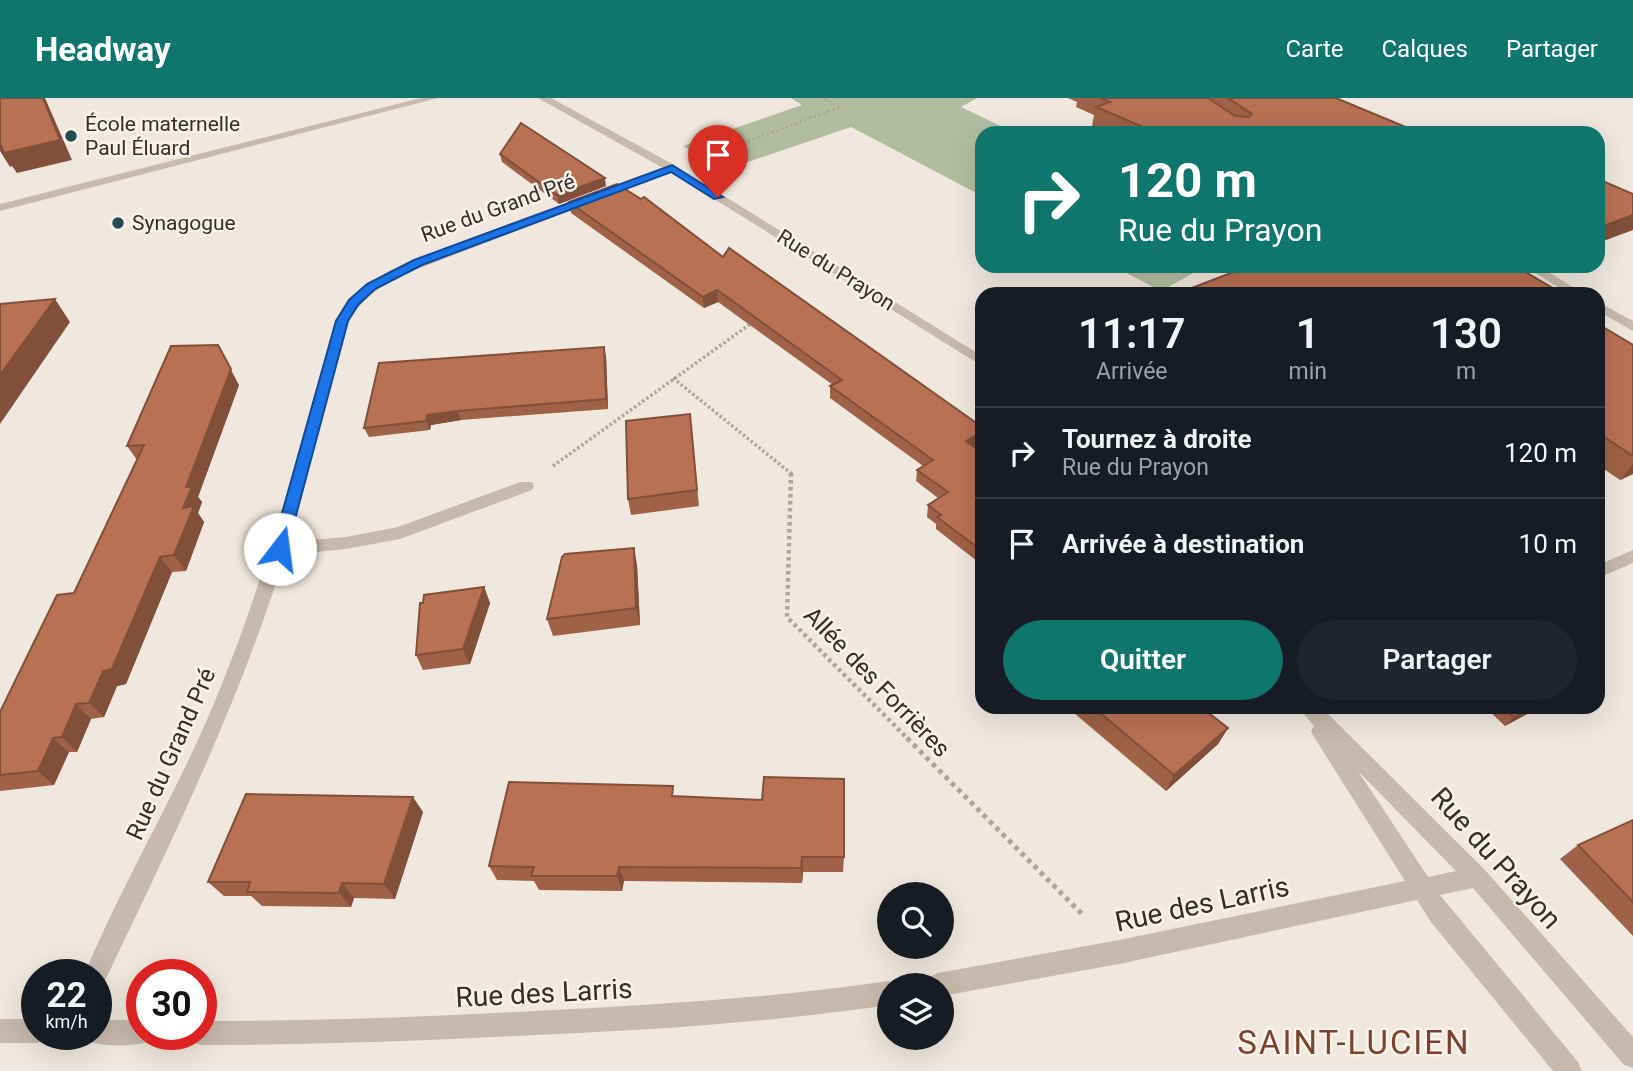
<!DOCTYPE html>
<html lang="fr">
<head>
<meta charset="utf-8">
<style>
	:root { --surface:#171b24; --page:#20242c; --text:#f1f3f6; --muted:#9ea1a6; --line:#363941; --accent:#0f766e }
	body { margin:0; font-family:Roboto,sans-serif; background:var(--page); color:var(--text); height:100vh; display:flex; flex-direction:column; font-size:26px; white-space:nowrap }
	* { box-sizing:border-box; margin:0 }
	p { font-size:23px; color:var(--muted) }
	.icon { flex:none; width:38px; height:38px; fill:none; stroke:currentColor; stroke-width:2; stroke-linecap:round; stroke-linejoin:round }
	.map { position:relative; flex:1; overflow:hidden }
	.drawer { position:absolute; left:975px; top:189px; width:630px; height:427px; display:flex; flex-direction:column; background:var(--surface); border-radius:21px; box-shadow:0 7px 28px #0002 }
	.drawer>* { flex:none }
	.hud { position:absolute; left:975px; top:28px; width:630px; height:147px; border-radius:21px; box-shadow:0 7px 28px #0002; background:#0f766e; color:#fff; overflow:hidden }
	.tools { position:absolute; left:877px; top:784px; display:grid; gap:14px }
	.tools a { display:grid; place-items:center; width:77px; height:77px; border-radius:50%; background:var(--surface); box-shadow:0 7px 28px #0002; font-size:35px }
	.speed { position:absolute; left:21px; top:861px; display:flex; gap:14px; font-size:35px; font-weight:700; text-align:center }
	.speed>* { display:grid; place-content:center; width:91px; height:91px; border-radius:50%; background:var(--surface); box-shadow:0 7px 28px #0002; line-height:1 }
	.speed small { font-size:18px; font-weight:400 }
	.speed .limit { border:10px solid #d22; background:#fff; color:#111 }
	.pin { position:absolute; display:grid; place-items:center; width:60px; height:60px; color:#fff; margin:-72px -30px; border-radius:50% 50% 50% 0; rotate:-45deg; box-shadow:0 0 7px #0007 }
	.pin .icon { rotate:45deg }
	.me { position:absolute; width:77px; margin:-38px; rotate:15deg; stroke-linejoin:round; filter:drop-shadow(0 0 5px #0008) }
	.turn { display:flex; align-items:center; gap:24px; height:147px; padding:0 28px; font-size:32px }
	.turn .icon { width:91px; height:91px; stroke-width:2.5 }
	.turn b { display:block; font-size:49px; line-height:60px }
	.eta { display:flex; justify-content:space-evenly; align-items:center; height:119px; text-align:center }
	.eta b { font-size:42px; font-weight:600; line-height:49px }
	.action { display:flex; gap:14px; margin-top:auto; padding:14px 28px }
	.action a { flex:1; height:80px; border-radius:42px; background:var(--accent); color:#fff; font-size:28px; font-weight:600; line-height:80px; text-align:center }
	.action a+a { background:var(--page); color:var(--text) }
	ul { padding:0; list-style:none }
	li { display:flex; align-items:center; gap:21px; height:91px; padding:0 28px; border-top:2px solid var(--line) }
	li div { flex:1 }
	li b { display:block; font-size:26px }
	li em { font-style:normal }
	header { display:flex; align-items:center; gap:42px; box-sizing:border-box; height:98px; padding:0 35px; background:var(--accent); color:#fff }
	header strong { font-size:33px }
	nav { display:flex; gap:38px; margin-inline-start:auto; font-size:24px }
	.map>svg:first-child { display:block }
	.green { fill:#b2bda0 }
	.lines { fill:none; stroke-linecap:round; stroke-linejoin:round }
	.path-far3 { stroke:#b2a396; stroke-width:2.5; stroke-dasharray:2.5 2.5; stroke-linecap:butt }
	.path-far2 { stroke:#b2a396; stroke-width:3.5; stroke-dasharray:2.5 2.5; stroke-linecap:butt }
	.path-far1 { stroke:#b2a396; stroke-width:4.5; stroke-dasharray:3.5 3.5; stroke-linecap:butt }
	.path { stroke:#b2a396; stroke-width:5; stroke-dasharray:4.5 4.5; stroke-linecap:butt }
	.minor { fill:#c7b9ab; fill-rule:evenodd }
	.wall { fill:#9f6147 }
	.shaded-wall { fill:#824f3a }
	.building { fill:#b97153; stroke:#824f3a; stroke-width:2 }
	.route { fill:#1a73e8; stroke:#114b97; stroke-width:2 }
	.poi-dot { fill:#234d52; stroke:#f8f2ea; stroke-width:2.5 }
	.labels { text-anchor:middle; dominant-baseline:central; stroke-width:5; stroke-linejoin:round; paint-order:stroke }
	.far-poi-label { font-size:21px; fill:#352e2a; stroke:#f8f2ea; text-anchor:start }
	.far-street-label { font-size:21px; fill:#352e2a; stroke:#f8f2ea }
	.street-label { font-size:24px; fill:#352e2a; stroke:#f8f2ea }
	.near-street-label { font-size:28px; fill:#352e2a; stroke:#f8f2ea }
	.near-quarter-label { font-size:33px; letter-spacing:2px; fill:#7c422b; stroke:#f8f2ea }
</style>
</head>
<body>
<header>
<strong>Headway</strong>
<nav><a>Carte</a><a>Calques</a><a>Partager</a></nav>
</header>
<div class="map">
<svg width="1633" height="973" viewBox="0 0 1633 973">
	<rect width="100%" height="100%" fill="#f0e8de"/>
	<g class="green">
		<path d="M791,0H977L961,9L1015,35H982V98L851,29L724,72L683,48L802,7Z"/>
		<path d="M1113,168H1206L1161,193Z"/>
	</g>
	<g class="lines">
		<path class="path-far3" d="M715,55L841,9L823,0"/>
		<g class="path-far2">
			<path d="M673,280L793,377"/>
			<path d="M553,368L753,224"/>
		</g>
		<path class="path-far1" d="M791,375L787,519L908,641"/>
		<path class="path" d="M907,640L1084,818"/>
		<g class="minor">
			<path d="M421,0H438L0,113V106Z"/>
			<path d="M538,0H551L676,68L982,258V268L671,74L399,178C378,190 362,201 349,223L288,444L346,439L398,429L520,384H532L534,388L532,392L400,441L346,451L285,457C239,606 171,744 104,885L96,889V877H84C123,783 176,697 215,603C266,480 300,351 335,223C350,199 366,186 391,172L663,70Z"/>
			<path d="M1524,168H1539L1584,196H1569Z"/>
			<path d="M1598,204L1633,223V233L1598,213Z"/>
			<path d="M1633,452V465L1598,480V467Z"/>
			<path d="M1298,609H1321L1485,772L1633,939V970L1624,967L1473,790L1440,797L1578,964L1582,973H1553L1431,824L1417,802L1119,866L942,898V887H926L930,879L938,875L1119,842L1405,783L1314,639L1311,633L1314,628ZM1358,673L1456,773L1428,779Z"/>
			<path d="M889,883L898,887H889V907C772,924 653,932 535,937C424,943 312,947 201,947L192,944L189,936H201V923C313,923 424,919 535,913C654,907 772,900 889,883Z"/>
			<path d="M0,921H37V936H48L46,942L37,945H0Z"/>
			<path d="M96,922H142V936H153L151,943C134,949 104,949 87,943L85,936H96Z"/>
		</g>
	</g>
	<g class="wall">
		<path d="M1068,0H1336L1420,35H1109L1092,28L1094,17L1076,9L1077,4Z"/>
		<path d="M500,56L606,88L559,106L502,64Z"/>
		<path d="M569,104L723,159L982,329V344L974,349L982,355V467L936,431V426L927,419L928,407L938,400L916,383L917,372L923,368L830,300V288L833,287L718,204L704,210L571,115Z"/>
		<path d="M1598,226L1633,247V376L1620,382L1598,367Z"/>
		<path d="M606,258L608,311L461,322L431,327L430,332L369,339L364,330Z"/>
		<path d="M239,287L198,399L202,404L198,415L204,424L186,473L172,474L126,586L117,588L104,619L91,621L77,654H69L54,687L0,693V614L74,495L137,362L127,348Z"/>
		<path d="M690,316L699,408L631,417L628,401Z"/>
		<path d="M637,467L640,527L553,538L547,521Z"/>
		<path d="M484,489L490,505L470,566L423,572L416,557L423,505Z"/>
		<path d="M1067,609H1201L1228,630L1218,646L1166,693Z"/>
		<path d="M1485,609H1540L1505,628Z"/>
		<path d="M675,699L844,759L843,774H803L802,785L624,783L622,793L539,792L534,783L497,782L489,768Z"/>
		<path d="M423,714L395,801L354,800L351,809L262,808L251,798H224L208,784Z"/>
		<path d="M1633,722V838L1560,761L1578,747Z"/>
	</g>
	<g class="shaded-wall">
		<path d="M43,0H45L72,62L17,75L12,68L10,69L0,53V48Z"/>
		<path d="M605,80L606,88L559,106L557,97Z"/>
		<path d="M1633,117V132L1598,145V130Z"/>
		<path d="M1504,168H1529L1526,172L1495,184Z"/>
		<path d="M717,192L718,204L704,210L703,199Z"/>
		<path d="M55,201L70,224L0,326V277Z"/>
		<path d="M218,247L239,287L198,399L202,404L198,415L204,424L186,473L174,457L183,410L186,389Z"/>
		<path d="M604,249L606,258L608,311L606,301Z"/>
		<path d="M458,313L461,322L431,327L430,332L426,323L427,317Z"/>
		<path d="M982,334V344L964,355L966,343Z"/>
		<path d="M1633,366V376L1620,382Z"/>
		<path d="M634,450L637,467L640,527L636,510Z"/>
		<path d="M160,459L172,474L126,586L117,588L104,619L89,605L103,573Z"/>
		<path d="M484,489L490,505L470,566L463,551Z"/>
		<path d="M76,606L91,621L77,654L62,639Z"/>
		<path d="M1533,609H1540L1505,628L1514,619Z"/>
		<path d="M1228,630L1218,646L1166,693L1174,677Z"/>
		<path d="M53,640L69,654L54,687L38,673Z"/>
		<path d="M413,699L423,714L395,801L384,786Z"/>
		<path d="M802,759L803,774L802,785L801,770Z"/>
		<path d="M619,769L624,783L622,793L617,778Z"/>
		<path d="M342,785L354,800L351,809L339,795Z"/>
	</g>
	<g class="building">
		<path d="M0,0H43L60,42L4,55L1,47L0,48Z"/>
		<path d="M1101,0H1208L1235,18L1249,19L1252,16L1228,0H1336L1420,35H1157L1096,9L1110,4Z"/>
		<path d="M521,25L605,80L557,97L500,56Z"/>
		<path d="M1598,81L1633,96V117L1598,130Z"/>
		<path d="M617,86L641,101L644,99L723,159L729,150L982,329V334L966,343L982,355V453L937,419L941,417L928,407L948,394L917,372L933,362L830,288L842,282L717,192L703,199L569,104Z"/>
		<path d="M1249,168H1515L1563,196H1176Z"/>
		<path d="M55,201L0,277V206Z"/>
		<path d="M1598,226L1633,247V358L1598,335Z"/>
		<path d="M218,247L231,271L186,389H192L183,410L194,408L174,457L160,459L112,571L103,573L89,605L76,606L62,639L53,640L38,673L0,677V614L57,497L74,495L144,347L127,348L171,248Z"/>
		<path d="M604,249L606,301L458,313L427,317L426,323L364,330L379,265Z"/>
		<path d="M690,316L697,392L628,401L626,323Z"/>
		<path d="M634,450L636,510L547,521L562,459L565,456Z"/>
		<path d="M484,489L463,551L416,557L420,505H423L424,497Z"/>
		<path d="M1093,609H1201L1228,630L1174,677Z"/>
		<path d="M1502,609H1533L1514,619Z"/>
		<path d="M764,679L844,681V759H802L801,770L619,769L617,778H531L534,769L489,768L509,684L673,688L672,698L762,702Z"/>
		<path d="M246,696L413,699L384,786L342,785L339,795L247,794L250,784H208Z"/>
		<path d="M1633,722V804L1578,747Z"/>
	</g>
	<path class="route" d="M672,67L723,99L714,101L671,74L422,167L375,191L358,207L348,223L287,451L285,455H274L272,451L336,223L349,202L367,186L414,162Z"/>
	<g class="poi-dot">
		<circle cx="71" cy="38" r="7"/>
		<circle cx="118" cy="125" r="7"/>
	</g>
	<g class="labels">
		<g class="far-poi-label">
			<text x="85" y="26">École maternelle<tspan x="85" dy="24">Paul Éluard</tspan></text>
			<text x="132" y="125">Synagogue</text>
		</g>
		<g class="far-street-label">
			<text transform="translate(498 110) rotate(-20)">Rue du Grand Pré</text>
			<text transform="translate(836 172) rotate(32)">Rue du Prayon</text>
		</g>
		<g class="street-label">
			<text transform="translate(877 584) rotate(46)">Allée des Forrières</text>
			<text transform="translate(171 656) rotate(-66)">Rue du Grand Pré</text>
		</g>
		<g class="near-street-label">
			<text transform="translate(1496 760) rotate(48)">Rue du Prayon</text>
			<text transform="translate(1202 806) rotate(-12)">Rue des Larris</text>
			<text transform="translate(544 895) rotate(-3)">Rue des Larris</text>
		</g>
		<g class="near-quarter-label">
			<text x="1354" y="944">SAINT-LUCIEN</text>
		</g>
	</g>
</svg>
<div class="tools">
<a><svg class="icon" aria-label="search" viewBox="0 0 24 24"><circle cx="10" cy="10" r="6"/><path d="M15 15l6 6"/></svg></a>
<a><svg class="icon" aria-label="layers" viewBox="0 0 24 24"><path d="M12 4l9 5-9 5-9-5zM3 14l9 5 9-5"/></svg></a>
</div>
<div class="speed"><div>22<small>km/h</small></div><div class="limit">30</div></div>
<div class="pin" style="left:718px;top:99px;background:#d93025"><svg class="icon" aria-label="arrive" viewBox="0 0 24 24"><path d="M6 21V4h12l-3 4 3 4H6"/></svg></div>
<svg class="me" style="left:280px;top:451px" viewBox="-20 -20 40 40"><circle r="19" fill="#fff"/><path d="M0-13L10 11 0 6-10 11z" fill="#1a73e8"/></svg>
<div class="hud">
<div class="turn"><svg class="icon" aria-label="right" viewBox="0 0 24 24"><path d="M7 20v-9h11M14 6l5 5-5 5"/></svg><div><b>120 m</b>Rue du Prayon</div></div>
</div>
<section class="drawer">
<div class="eta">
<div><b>11:17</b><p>Arrivée</p></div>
<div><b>1</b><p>min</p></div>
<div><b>130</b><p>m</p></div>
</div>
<ul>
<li><svg class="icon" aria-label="right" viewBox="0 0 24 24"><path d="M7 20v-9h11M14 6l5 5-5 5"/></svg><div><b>Tournez à droite</b><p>Rue du Prayon</p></div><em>120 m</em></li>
<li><svg class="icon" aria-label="arrive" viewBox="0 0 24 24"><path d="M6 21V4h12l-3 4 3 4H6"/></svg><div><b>Arrivée à destination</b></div><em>10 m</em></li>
</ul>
<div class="action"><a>Quitter</a><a>Partager</a></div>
</section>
</div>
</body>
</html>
